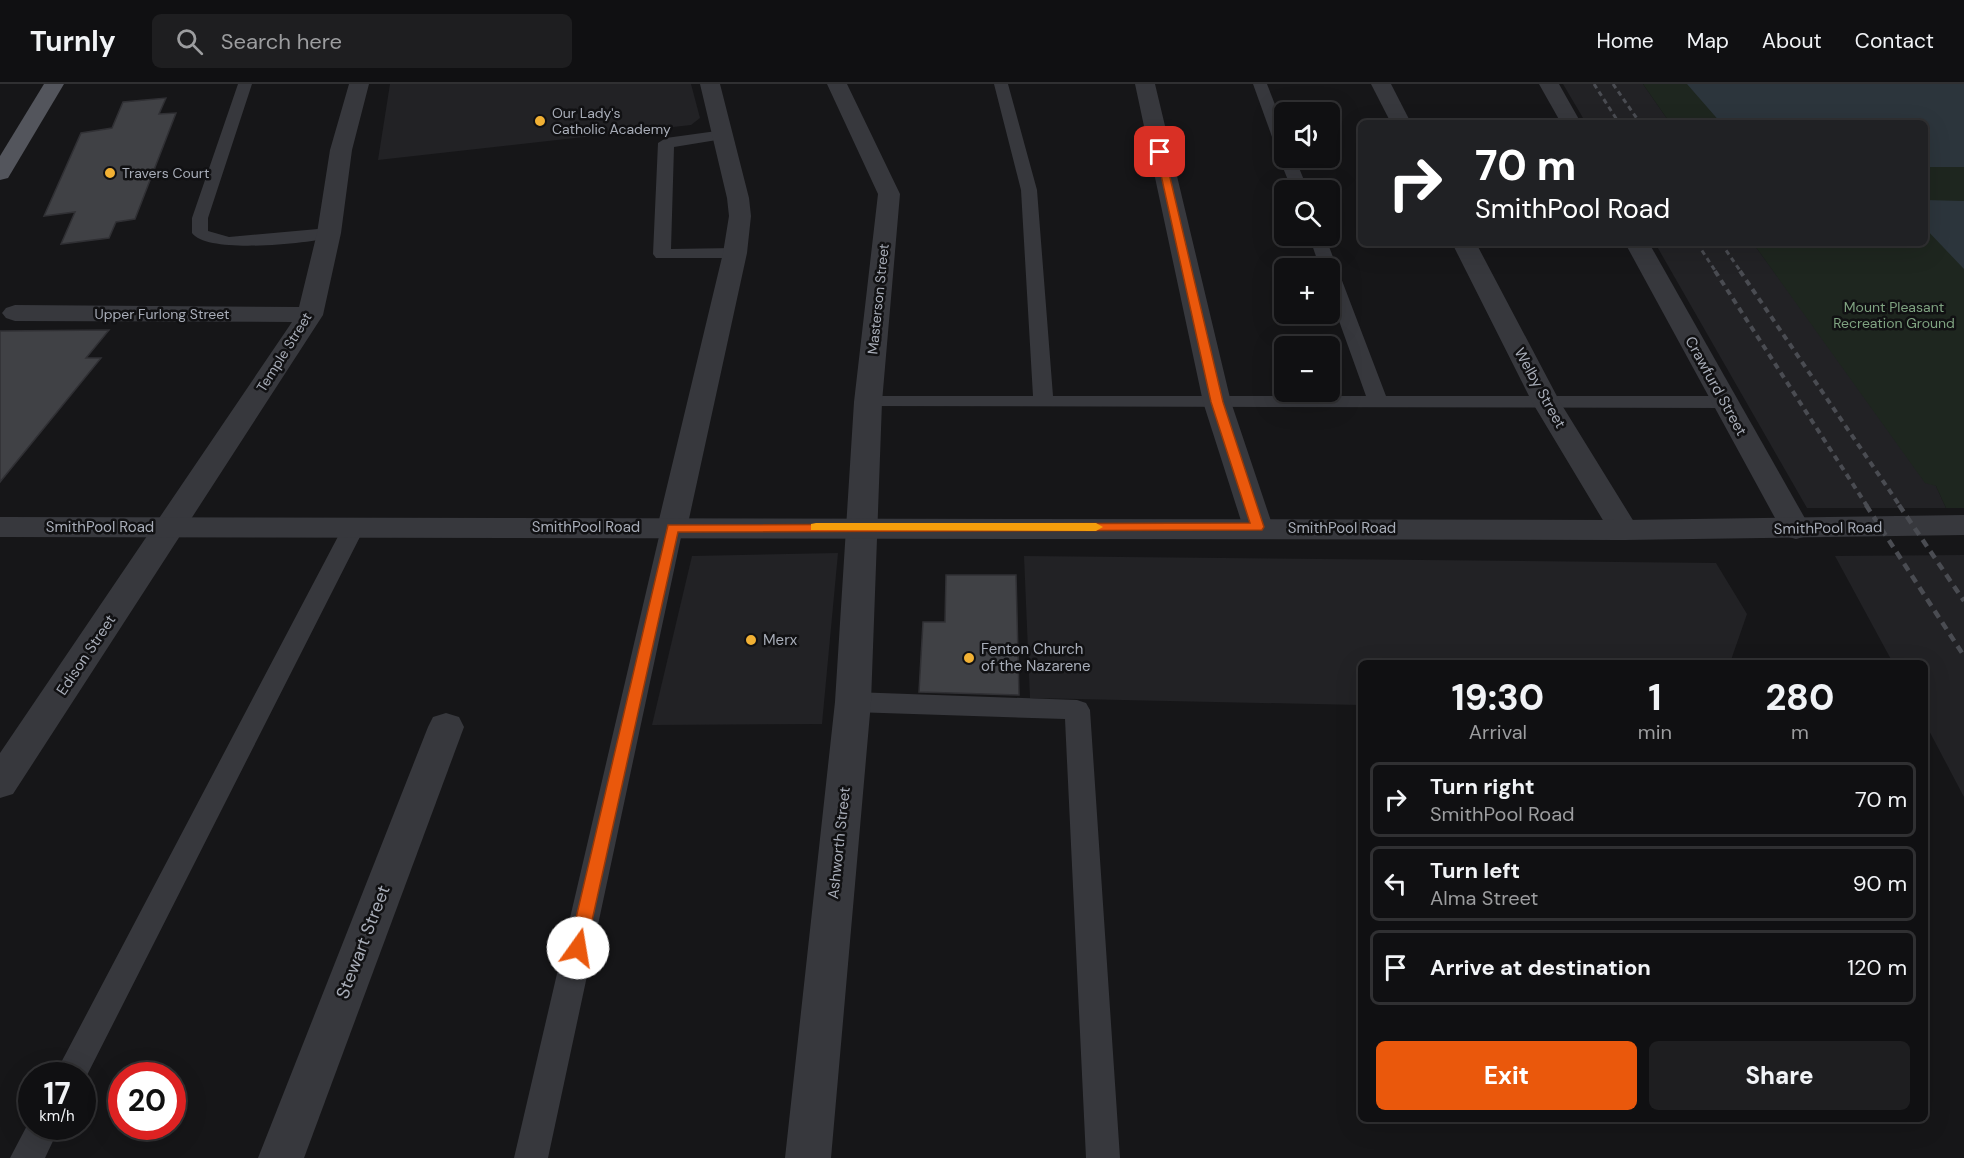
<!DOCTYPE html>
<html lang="en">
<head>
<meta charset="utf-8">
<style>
	:root { --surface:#101012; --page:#1e1e20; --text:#f1f3f6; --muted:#9c9d9f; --line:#303032; --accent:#ea580c }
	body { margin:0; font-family:"DM Sans",sans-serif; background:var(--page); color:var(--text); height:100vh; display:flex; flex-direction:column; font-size:22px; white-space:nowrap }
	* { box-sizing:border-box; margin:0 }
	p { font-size:20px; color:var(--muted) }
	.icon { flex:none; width:33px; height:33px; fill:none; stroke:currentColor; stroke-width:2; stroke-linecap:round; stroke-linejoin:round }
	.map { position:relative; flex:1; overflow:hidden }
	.panel { position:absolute; left:1358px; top:576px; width:570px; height:462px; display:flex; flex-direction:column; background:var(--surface); border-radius:9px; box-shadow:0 6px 24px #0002,0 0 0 2px var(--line) }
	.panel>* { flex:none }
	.guide { position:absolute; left:1358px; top:36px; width:570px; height:126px; border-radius:9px; box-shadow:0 6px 24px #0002,0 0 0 2px var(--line); background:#202124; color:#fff; overflow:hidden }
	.controls { position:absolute; left:1274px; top:18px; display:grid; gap:12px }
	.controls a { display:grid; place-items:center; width:66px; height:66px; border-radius:9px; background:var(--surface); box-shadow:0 6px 24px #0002,0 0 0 2px var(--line); font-size:30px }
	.speed { position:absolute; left:18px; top:978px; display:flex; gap:12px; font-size:30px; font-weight:700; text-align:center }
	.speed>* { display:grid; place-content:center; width:78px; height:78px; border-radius:50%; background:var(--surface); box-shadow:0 6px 24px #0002,0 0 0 2px var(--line); line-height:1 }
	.speed small { font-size:15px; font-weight:400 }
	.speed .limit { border:9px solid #d22; background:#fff; color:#111 }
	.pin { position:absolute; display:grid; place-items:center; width:51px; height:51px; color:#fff; margin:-26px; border-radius:12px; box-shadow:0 3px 9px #0006 }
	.me { position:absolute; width:66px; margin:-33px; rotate:13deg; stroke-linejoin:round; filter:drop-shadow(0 0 4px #0008) }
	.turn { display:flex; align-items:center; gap:21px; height:126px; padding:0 18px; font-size:27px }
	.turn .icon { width:78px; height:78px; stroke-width:2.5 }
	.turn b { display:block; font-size:42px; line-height:51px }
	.eta { display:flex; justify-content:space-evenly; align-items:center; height:102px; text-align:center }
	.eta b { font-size:36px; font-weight:800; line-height:42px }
	.primary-button { display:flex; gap:12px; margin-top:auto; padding:12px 18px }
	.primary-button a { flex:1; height:69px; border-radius:9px; background:var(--accent); color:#fff; font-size:24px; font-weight:800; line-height:69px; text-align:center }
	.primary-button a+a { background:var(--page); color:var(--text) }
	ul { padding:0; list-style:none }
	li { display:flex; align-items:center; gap:18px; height:75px; margin:0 12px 9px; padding:0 6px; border:3px solid var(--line); border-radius:9px }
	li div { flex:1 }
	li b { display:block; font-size:22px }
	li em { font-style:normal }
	header { display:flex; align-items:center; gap:36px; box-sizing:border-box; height:84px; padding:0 30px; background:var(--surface); border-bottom:2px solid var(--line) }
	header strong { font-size:28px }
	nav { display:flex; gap:33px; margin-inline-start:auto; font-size:21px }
	.search { width:420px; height:54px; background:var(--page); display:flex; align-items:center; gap:15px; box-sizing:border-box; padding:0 21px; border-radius:9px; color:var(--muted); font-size:22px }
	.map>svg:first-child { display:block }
	.built { fill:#222225 }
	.green { fill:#1e261f }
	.water { fill:#2c353c }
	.building { fill:#404145; stroke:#303034; stroke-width:1.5 }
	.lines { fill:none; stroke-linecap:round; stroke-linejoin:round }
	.service { fill:#37383d; fill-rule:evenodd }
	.minor { fill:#37383d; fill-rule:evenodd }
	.tertiary { fill:#37383d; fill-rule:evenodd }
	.primary { fill:#53555c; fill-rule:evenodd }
	.rail-far2 { stroke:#4a4c52; stroke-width:3; stroke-dasharray:5 4; stroke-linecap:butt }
	.rail-far1 { stroke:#4a4c52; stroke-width:4; stroke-dasharray:6 5; stroke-linecap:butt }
	.rail { stroke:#4a4c52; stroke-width:4.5; stroke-dasharray:8 6; stroke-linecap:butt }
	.route { fill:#ea580c; stroke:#983908; stroke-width:1.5 }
	.slow { fill:#f59e0b }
	.poi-dot { fill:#f2b134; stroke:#111113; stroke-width:2 }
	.labels { text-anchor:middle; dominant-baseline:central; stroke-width:5; stroke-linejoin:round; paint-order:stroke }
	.far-poi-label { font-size:14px; fill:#a8adb8; stroke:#111113; text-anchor:start }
	.far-street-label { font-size:14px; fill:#a8adb8; stroke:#111113 }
	.far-park-label { font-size:14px; fill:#7fa381; stroke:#111113 }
	.street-label { font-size:15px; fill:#a8adb8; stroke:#111113 }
	.poi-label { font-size:15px; fill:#a8adb8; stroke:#111113; text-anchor:start }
	.near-street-label { font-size:18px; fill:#a8adb8; stroke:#111113 }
</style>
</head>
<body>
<header>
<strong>Turnly</strong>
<div class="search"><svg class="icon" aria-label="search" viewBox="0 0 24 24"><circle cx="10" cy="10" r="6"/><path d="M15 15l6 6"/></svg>Search here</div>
<nav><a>Home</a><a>Map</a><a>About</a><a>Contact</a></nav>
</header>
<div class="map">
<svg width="1964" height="1074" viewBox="0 0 1964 1074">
	<rect width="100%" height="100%" fill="#161618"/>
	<g class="built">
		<path d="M390,0H691L700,34L691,41L378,76Z"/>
		<path d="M1563,0H1643L1670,39H1586Z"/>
		<path d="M1655,159H1753L1855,298L1936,402L1946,424H1807Z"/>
		<path d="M838,469L822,640L652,641L692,472Z"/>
		<path d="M1964,471V713L1925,639L1924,579H1893L1835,472Z"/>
		<path d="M1024,472L1716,479L1747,530L1730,579H1360V621L1030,614Z"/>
	</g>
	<path class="green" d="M1643,0H1964V424H1946L1936,402L1925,399L1753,159H1924V39H1670Z"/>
	<g class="water">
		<path d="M1687,0H1964V83H1925L1924,39H1721Z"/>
		<path d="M1925,116L1964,117V185L1925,144Z"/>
	</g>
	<g class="building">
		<path d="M166,14L159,30L176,29L135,135L116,138L109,154L61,160L75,128L44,132L81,49L112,44L123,18Z"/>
		<path d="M109,246L86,274H101L0,398V247Z"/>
		<path d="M946,491H1016L1019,611L919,608L923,538H945Z"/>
	</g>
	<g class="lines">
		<g class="service">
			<path d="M238,0H252L208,134V147L229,153L329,144L337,149L335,153C309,159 208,171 192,149V134Z"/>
			<path d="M994,0H1008L1037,106L1053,312H1366L1329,209V184H1320L1309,152H1325L1386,312H1725L1732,314L1735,318L1732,322L1725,324L861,322L858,318L861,314L868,312H1033L1021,106Z"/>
			<path d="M1253,0H1267L1284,44V69L1276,64Z"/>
			<path d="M724,46L729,48L732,51L729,54L674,63L671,165L735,164L744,169L735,174H656L653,170L658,59L666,54Z"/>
			<path d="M1284,70V74H1295L1308,106H1292L1279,74Z"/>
			<path d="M354,436L362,438L365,443L82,1001V992H54L343,443L346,438Z"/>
			<path d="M672,437L680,439L683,444L548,1074H514L661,444L664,439Z"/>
			<path d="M853,608L1077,616L1086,619L1090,626L1120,1074H1086L1065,635L853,628L844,625L840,618L844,611Z"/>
			<path d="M32,1032V1042H60L45,1074H10Z"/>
		</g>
		<g class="minor">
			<path d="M349,0H369L352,66L341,149L323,231L13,710L0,714V669L292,238L15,237L6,234L2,229L6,224L15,221L299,223L317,149L330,66Z"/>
			<path d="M700,0H720L749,114L751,132L747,169L687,444L683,451L672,454L661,451L657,444L723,169L729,132L727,114Z"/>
			<path d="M827,0H847L900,110L882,318L871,618L831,1074H785L835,618L854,318L878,110Z"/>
			<path d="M1135,0H1155L1231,318L1273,443L1269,450L1258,453L1247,450L1243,443L1203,318Z"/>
			<path d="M1371,0H1391L1411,39H1391Z"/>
			<path d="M1539,0H1559L1581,39H1561Z"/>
			<path d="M1452,159H1476L1560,318L1639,446L1635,453L1624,456L1613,453L1532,318Z"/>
			<path d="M1625,159H1649L1811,445L1807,452L1796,455L1785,452L1781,445Z"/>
			<path d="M446,629L459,633L464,643L304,1074H258L428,643L433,633Z"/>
		</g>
		<path class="tertiary" d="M1964,431V451L1624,456L0,453V433L1624,436Z"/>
		<path class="primary" d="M44,0H64L11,89L8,94L0,96V72Z"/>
		<g class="rail-far2">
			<path d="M1594,0L1619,39"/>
			<path d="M1613,0L1640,39"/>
			<path d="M1697,159L1716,188"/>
			<path d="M1721,159L1741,188"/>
		</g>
		<g class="rail-far1">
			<path d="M1715,187L1867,422"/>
			<path d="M1740,187L1900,422"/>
		</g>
		<g class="rail">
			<path d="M1866,421L1964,572"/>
			<path d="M1899,421L1964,517"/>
		</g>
	</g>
	<path class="route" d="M1160,65L1164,68L1223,318L1264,443L1262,446L678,448L586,864L584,869L578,872L572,869L569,864L668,441L1250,439L1211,318L1156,68Z"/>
	<path class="slow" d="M816,439H1096L1103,443L1096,447L811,446V440Z"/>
	<g class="poi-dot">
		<circle cx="540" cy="37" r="6"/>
		<circle cx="110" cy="89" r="6"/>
		<circle cx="751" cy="556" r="6"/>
		<circle cx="969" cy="574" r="6"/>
	</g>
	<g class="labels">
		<g class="far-poi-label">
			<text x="552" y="29">Our Lady's<tspan x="552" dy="16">Catholic Academy</tspan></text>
			<text x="122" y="89">Travers Court</text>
		</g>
		<g class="far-street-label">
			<text transform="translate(878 215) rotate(-84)">Masterson Street</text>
			<text x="162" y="230">Upper Furlong Street</text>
			<text transform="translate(284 268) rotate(-58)">Temple Street</text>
		</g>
		<g class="far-park-label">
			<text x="1894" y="223">Mount Pleasant<tspan x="1894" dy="16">Recreation Ground</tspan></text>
		</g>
		<g class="street-label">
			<text transform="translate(1716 302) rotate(61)">Crawfurd Street</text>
			<text transform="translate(1540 304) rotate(61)">Welby Street</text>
			<text x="100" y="443">SmithPool Road</text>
			<text x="586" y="443">SmithPool Road</text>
			<text x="1342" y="444">SmithPool Road</text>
			<text transform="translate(1828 444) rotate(-1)">SmithPool Road</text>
			<text transform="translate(86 571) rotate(-56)">Edison Street</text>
			<text transform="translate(839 759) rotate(-84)">Ashworth Street</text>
		</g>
		<g class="poi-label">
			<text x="763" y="556">Merx</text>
			<text x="981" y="565">Fenton Church<tspan x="981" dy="17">of the Nazarene</tspan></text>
		</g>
		<g class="near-street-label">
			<text transform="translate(363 858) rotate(-69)">Stewart Street</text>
		</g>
	</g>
</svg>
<div class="controls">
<a><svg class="icon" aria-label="sound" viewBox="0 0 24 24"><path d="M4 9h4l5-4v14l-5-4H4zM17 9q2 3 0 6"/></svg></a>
<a><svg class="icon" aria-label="search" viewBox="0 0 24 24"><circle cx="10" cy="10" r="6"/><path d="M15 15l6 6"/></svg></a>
<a>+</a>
<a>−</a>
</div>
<div class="speed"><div>17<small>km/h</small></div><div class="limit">20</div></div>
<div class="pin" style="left:1160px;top:68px;background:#d93025"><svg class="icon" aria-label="arrive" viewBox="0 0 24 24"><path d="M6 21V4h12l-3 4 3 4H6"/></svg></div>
<svg class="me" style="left:578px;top:864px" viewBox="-20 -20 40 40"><circle r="19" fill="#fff"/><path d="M0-13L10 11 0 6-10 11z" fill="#ea580c"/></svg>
<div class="guide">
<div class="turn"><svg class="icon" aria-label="right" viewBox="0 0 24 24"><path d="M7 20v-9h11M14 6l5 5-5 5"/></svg><div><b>70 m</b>SmithPool Road</div></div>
</div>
<section class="panel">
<div class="eta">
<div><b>19:30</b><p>Arrival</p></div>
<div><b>1</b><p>min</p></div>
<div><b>280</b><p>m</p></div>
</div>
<ul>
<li><svg class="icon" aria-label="right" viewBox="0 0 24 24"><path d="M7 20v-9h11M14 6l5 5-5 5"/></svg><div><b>Turn right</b><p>SmithPool Road</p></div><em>70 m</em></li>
<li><svg class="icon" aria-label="left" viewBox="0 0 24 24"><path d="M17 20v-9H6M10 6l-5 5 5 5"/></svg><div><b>Turn left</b><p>Alma Street</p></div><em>90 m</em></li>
<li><svg class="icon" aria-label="arrive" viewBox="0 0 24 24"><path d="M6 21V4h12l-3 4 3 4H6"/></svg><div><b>Arrive at destination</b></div><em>120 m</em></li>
</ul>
<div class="primary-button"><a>Exit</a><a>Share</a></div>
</section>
</div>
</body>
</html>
